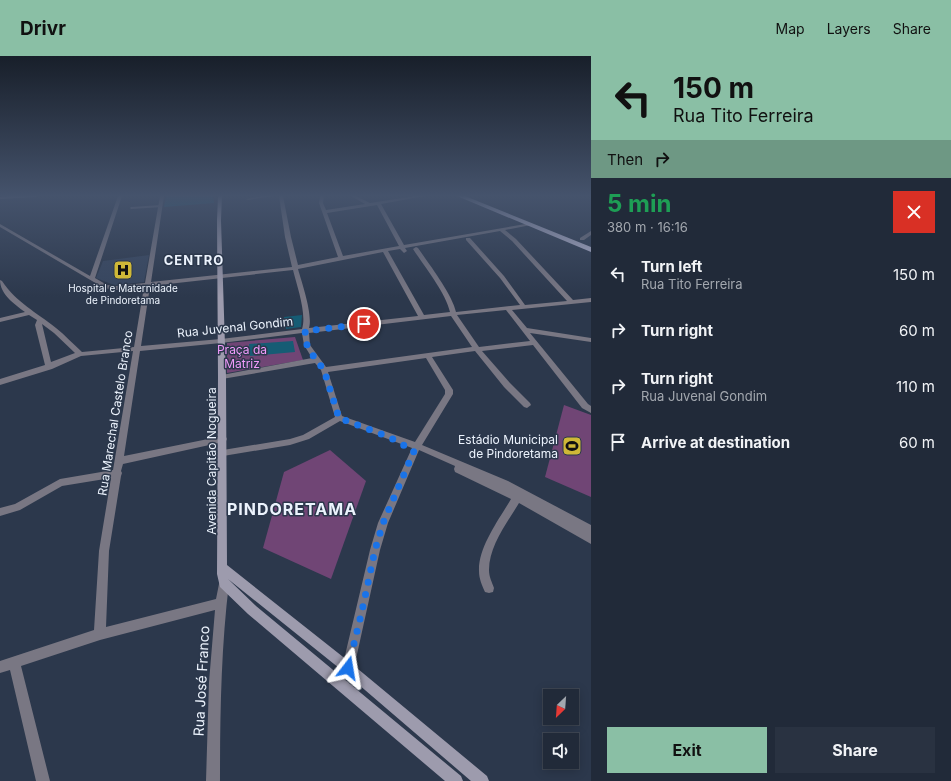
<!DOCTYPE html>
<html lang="en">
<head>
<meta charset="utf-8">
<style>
	:root { --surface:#212a39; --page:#293241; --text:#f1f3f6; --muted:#a2a7ae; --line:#3e4653; --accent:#8abfa5 }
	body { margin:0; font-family:Inter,sans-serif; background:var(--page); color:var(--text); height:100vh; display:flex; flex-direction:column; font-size:15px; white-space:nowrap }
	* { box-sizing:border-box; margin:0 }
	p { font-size:13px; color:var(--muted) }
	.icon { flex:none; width:22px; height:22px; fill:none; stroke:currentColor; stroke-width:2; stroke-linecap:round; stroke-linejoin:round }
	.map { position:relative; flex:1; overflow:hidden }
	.panel { display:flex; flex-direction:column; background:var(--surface); width:360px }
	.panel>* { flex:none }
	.guide { background:#8abfa5; color:#111; overflow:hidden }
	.needle { width:26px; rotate:205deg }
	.tools { position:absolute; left:543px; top:633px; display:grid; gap:8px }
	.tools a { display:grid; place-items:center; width:36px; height:36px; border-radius:0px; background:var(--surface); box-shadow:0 2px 10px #0003,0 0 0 1px var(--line); font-size:20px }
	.pin { position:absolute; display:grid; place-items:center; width:34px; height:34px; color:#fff; margin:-17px; border:2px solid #fff; border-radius:50%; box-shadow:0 1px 4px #0007 }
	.me { position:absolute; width:44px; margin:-22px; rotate:14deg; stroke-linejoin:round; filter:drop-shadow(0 0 3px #0008) }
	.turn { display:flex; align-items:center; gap:14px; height:84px; padding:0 16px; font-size:18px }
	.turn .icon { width:52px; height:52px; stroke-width:2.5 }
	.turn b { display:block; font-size:28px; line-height:34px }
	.then { display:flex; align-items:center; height:38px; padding:0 16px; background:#0003; gap:8px; font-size:15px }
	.round { display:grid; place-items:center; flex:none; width:42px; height:42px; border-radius:0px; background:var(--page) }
	.summary { display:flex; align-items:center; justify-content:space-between; height:68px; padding:0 16px }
	h1 { font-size:24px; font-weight:700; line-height:30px; color:#1e9e55 }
	.cta { display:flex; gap:8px; margin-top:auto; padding:8px 16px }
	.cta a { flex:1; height:46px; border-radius:0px; background:var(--accent); color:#111; font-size:16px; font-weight:700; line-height:46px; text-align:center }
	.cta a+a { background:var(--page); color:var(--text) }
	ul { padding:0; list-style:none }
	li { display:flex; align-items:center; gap:12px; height:56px; padding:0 16px }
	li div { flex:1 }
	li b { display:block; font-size:15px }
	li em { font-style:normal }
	header { display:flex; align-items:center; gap:24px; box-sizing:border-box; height:56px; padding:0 20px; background:var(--accent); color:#111 }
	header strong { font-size:19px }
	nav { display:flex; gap:22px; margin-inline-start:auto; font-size:14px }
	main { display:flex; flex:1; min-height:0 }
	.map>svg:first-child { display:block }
	.built { fill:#36455e }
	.green { fill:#704575 }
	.building { fill:#165c74 }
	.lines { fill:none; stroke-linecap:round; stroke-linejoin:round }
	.service { fill:#797783; fill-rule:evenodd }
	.minor { fill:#797783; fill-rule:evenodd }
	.secondary { fill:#9d9bad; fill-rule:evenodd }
	.trunk { fill:#c4c2dc; fill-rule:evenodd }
	.route { stroke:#1a73e8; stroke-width:7; stroke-dasharray:0 12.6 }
	.labels { text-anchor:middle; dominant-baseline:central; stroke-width:3; stroke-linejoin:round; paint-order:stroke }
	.far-poi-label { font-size:10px; fill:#ecf3fd; stroke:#2c384c }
	.street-label { font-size:12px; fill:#ecf3fd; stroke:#2c384c }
	.park-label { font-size:12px; fill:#f19bfb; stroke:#2c384c }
	.poi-label { font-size:12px; fill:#ecf3fd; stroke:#2c384c; text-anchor:end }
	.far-district-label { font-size:13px; font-weight:bold; letter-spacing:1px; fill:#ecf3fd; stroke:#2c384c }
	.near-street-label { font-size:14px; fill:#ecf3fd; stroke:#2c384c }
	.district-label { font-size:16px; font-weight:bold; letter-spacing:1px; fill:#ecf3fd; stroke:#2c384c }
</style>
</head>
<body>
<header>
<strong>Drivr</strong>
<nav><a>Map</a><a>Layers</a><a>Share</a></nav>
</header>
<main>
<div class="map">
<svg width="591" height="725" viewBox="0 0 591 725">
	<rect width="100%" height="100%" fill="#2c384c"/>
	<path class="built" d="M149,199L144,226L114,229L96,222L103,205Z"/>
	<g class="green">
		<path d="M295,281L303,304L227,317V287Z"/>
		<path d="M564,349L591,359V441L545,421Z"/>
		<path d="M330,394L366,425L331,523L263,492L284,416Z"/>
	</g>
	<g class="building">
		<path d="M166,140H213L214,147L164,151Z"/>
		<path d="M302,259L301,271L286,273L284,261Z"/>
		<path d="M293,285L295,296L250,300L249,288Z"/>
	</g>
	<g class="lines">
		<path class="service" d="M161,149L162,150V151L131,153L130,152L131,151Z"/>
		<g class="minor">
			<path d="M118,140H122L95,222L107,229L116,230L145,227L160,140H164L151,226L292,211L285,181L279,140H283L291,181L298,209L338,201L319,147L320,140H324L323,147L326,154L365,148L351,140H356L370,147L415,140H425L381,148L404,189L531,167V169L505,174L516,183L573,244L591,242V246L512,254L527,272L591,282V286L530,277L588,348L591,350V357L582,352L533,289L482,295L510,327L530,347L531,349L527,352L524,351L504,331L475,295L432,301L453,334V338L422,389L508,425L591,469V488L519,447C507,467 489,490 489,514C489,521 492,526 494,532L493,536L489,537L485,536C482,529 479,523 479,515C478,491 500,462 511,443L455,416L454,413L455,410L419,394L388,467L380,494L354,612L352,616L348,618L344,616L342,612L370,494L378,467L412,392L340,365L309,383L290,389L223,400L220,399L219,397L220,395L223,394L290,383L303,379L335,361L321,314L315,307L222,323L218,321L222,319L312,302L304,289L302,277L221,287L140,295L124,400L223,380L226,381L227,383L226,385L223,386L123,408L121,415L122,417L121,420L109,495L106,571L216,543L220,523L224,522L228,523L229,527C221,593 220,659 220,725H206L209,626L215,554L100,584L21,610L50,725H36L10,614L0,617V605L94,574L99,495L111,422L62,430L20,454L0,460V452L15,448L60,423L113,414L133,295L81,300L52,313L0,329V323L45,309L35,269L37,264L29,259L0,266V262L25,256C14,248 0,238 0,224L2,225C17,247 36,256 56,272C65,279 73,288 82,296L134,291L144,231L116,234L104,232L0,171V168L90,220ZM377,149L399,190L343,200L327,157ZM500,175L512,185L567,245L525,249L504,220L470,182H466V184L500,222L520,249L456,256C452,238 429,208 418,192L416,191L413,193C424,210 446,237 450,256L424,259L388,195L400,193L404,197L407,195L405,192ZM383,196L418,260L309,272C313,259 302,227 298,213ZM293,214C297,230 307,258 302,273L221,283L141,290L150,230ZM506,254L530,285L479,291L457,259ZM451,260L472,291L326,311L310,289L309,277ZM42,268L54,277L75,297L51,306ZM426,302L445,334V338L415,386L342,360L328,316Z"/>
			<path d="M262,140H274L248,144L246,143Z"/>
			<path d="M591,175V179L584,184H580V182Z"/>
		</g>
		<g class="secondary">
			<path d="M13,140H37L35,141L0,143V141Z"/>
			<path d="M218,140H222L221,164L226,321L227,509L352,608L487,720L489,725H471L344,616L228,523L256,550L461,720L463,725H445L248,558L220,531L217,518L218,321L217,164Z"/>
		</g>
		<path class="trunk" d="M457,140H465L591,191V196Z"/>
	</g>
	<linearGradient id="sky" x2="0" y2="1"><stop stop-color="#181f2a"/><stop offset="0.58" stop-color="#45536c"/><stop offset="1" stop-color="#45536c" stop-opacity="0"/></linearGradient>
	<rect width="591" height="241" fill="url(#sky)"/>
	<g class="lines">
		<path class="route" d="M348,612L362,555L375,494L383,467L414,395L389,381L339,362L324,314L312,298L307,289L305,275L364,268"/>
	</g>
	<defs>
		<g id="hospital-square" transform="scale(1)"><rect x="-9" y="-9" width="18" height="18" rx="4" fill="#cfb837" stroke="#2c384c"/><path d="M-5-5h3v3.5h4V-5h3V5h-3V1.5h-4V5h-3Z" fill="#111"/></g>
		<g id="stadium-square" transform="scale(1)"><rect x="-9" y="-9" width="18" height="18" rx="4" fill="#cfb837" stroke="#2c384c"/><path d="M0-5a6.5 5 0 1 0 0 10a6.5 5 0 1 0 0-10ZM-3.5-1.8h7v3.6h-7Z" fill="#111"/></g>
	</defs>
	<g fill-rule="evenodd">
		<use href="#hospital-square" x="123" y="214"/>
		<use href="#stadium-square" x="572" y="390"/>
	</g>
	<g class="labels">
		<g class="far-poi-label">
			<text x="123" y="232">Hospital e Maternidade<tspan x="123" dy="12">de Pindoretama</tspan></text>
		</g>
		<g class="street-label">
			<text transform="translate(235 271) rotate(-6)">Rua Juvenal Gondim</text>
			<text transform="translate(115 357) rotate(-81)">Rua Marechal Castelo Branco</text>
			<text transform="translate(211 405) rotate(-90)">Avenida Capitão Nogueira</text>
		</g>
		<g class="park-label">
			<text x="242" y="293">Praça da<tspan x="242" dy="14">Matriz</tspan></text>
		</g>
		<g class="poi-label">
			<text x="558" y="383">Estádio Municipal<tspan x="558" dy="14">de Pindoretama</tspan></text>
		</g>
		<g class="far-district-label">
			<text x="194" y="204">CENTRO</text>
		</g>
		<g class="near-street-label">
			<text transform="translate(201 625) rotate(-87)">Rua José Franco</text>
		</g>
		<g class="district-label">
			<text x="292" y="453">PINDORETAMA</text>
		</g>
	</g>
</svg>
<div class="tools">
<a><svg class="needle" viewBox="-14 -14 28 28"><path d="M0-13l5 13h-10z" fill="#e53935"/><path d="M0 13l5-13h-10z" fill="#a2a7ae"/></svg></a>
<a><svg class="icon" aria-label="sound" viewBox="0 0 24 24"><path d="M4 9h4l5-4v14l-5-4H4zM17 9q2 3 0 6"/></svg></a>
</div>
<div class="pin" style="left:364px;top:268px;background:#d93025"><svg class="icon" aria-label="arrive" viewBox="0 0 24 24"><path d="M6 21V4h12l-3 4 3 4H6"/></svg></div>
<svg class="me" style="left:348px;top:612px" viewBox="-20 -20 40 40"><path d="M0-17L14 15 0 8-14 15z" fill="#1a73e8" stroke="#fff" stroke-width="4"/></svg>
</div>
<section class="panel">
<div class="guide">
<div class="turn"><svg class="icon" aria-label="left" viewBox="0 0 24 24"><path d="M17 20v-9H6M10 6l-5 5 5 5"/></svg><div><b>150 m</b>Rua Tito Ferreira</div></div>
<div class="then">Then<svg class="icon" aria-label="right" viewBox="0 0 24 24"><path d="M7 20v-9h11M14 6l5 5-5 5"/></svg></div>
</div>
<div class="summary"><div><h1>5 min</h1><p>380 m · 16:16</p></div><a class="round" style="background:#d93025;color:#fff"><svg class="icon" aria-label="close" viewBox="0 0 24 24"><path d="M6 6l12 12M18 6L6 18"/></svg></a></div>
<ul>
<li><svg class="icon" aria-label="left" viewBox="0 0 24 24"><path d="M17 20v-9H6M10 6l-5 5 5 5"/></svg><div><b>Turn left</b><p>Rua Tito Ferreira</p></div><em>150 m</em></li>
<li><svg class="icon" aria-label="right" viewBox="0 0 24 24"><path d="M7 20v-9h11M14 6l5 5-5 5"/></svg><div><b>Turn right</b></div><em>60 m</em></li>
<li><svg class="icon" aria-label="right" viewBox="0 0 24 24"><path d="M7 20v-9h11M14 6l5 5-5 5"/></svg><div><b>Turn right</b><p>Rua Juvenal Gondim</p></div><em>110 m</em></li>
<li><svg class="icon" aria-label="arrive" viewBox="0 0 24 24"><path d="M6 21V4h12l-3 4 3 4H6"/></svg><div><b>Arrive at destination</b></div><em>60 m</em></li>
</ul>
<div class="cta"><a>Exit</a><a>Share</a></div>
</section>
</main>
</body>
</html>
